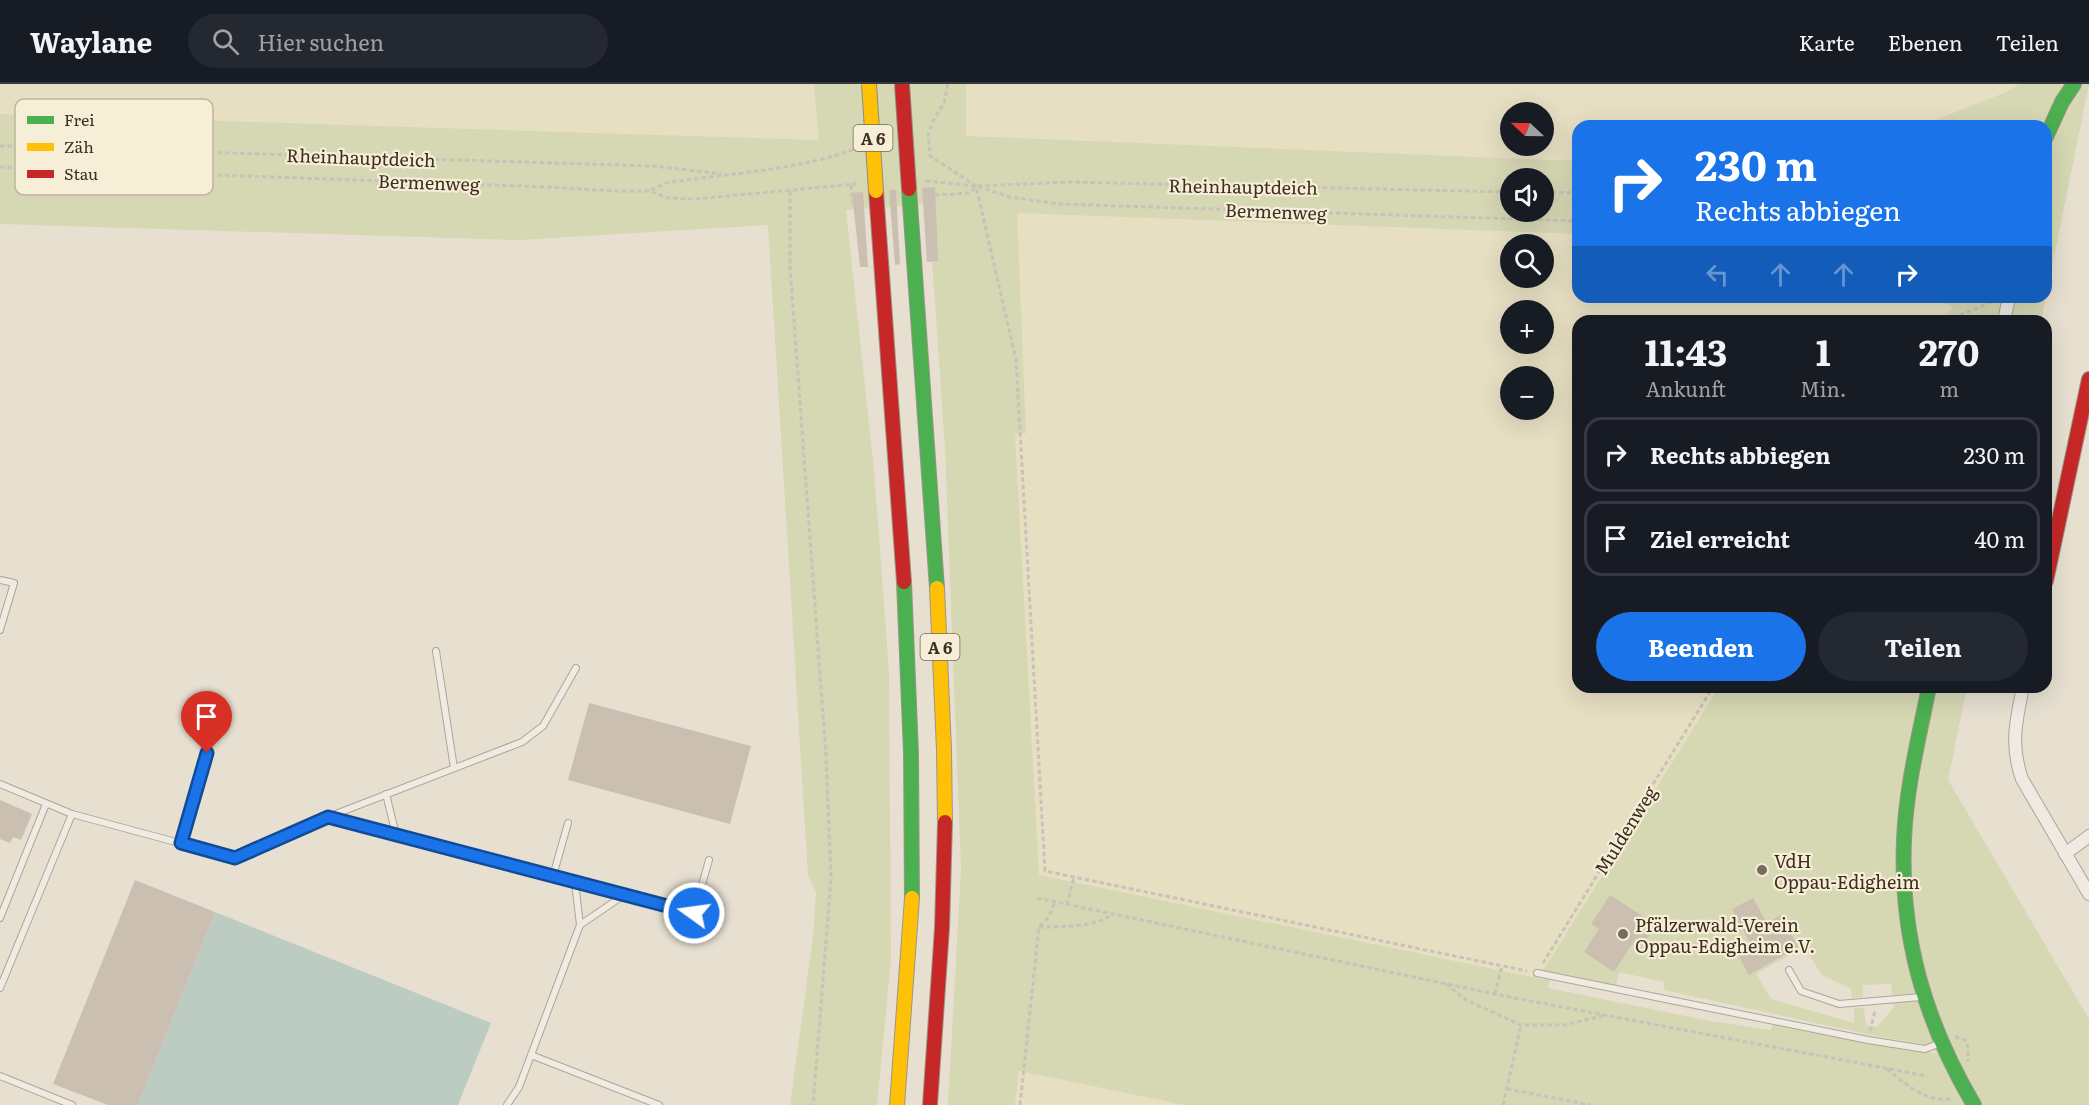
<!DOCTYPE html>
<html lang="de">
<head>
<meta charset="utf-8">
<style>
	:root { --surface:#171b24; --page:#242831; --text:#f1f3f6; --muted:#9ea1a6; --line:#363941; --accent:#1a73e8 }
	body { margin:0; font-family:Literata,serif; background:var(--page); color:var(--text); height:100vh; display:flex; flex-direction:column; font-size:22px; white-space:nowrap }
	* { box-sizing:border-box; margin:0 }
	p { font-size:20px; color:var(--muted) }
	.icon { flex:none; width:33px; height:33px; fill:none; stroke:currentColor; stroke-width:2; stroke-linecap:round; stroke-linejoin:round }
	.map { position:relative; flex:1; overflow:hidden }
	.details { position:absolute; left:1572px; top:231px; width:480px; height:378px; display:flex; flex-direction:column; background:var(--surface); border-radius:18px; box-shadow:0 6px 24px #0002 }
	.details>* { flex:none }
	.top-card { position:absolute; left:1572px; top:36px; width:480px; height:183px; border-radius:18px; box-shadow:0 6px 24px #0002; background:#1a73e8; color:#fff; overflow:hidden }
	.needle { width:39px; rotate:292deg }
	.controls { position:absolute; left:1500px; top:18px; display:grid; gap:12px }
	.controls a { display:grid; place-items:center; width:54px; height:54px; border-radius:50%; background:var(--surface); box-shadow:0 6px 24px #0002; font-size:30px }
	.pin { position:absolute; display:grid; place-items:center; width:51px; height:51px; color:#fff; margin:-62px -26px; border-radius:50% 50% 50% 0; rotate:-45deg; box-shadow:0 0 6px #0007 }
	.pin .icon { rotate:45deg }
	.me { position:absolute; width:66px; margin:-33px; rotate:284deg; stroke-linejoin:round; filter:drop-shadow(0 0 4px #0008) }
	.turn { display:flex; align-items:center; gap:21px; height:126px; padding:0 24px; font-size:27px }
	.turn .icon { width:78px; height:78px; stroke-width:2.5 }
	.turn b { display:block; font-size:42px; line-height:51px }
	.lanes { display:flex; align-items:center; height:57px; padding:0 24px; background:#0003; justify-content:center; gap:30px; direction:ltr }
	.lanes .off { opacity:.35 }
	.eta { display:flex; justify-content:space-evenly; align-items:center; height:102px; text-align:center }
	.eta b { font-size:36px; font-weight:700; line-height:42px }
	.primary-button { display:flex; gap:12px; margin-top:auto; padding:12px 24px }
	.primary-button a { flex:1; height:69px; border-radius:36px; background:var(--accent); color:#fff; font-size:24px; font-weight:700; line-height:69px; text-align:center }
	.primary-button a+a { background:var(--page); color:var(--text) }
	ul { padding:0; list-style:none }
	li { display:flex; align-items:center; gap:18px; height:75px; margin:0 12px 9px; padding:0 12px; border:3px solid var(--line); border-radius:18px }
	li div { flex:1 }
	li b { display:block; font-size:22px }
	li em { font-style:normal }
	header { display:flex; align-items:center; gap:36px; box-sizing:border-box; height:84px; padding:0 30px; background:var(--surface); border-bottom:2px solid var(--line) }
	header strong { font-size:28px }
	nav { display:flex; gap:33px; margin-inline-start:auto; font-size:21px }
	.search { width:420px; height:54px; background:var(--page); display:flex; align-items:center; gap:15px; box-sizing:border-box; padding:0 21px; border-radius:33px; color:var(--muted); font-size:22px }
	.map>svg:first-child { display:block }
	.farmland { fill:#e6dfc2; fill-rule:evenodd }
	.green { fill:#d6d7b3; fill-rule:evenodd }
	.water { fill:#bcccc2 }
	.building { fill:#cbbfb2 }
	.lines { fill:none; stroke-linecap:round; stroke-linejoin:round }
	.lane-casing { stroke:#ada599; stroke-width:8 }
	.street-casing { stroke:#ada599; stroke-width:14 }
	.fast-casing { stroke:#9c958a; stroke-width:16 }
	.slow-casing { stroke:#9c958a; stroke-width:16 }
	.jam-casing { stroke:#9c958a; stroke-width:16 }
	.path { stroke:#c8c2b9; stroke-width:3; stroke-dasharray:4.5 3; stroke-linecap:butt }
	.lane { stroke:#efebe3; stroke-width:6 }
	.street { stroke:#efebe3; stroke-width:12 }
	.fast { stroke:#4caf50; stroke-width:14 }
	.slow { stroke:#ffc107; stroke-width:14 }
	.jam { stroke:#c62828; stroke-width:14 }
	.slow-bridge-casing { stroke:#928b80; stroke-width:16; stroke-linecap:butt }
	.jam-bridge-casing { stroke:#928b80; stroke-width:16; stroke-linecap:butt }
	.slow-bridge { stroke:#ffc107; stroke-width:14 }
	.jam-bridge { stroke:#c62828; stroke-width:14 }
	.route-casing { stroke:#114b97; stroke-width:15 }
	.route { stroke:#1a73e8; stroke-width:10 }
	.poi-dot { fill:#786c5e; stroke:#f7eed8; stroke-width:2 }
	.labels { text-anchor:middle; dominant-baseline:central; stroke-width:4.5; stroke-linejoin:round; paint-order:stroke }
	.shield { fill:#f7eed8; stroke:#756857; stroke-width:1.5 }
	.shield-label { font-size:16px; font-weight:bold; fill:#3d2e20 }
	.street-label { font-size:18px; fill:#3d2e20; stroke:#f7eed8 }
	.poi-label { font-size:18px; fill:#3d2e20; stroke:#f7eed8; text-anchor:start }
	.key { fill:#f7eed8; stroke:#bfb4a1; stroke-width:1.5 }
	.key-label { font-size:16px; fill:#3d2e20 }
</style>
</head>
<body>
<header>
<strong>Waylane</strong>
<div class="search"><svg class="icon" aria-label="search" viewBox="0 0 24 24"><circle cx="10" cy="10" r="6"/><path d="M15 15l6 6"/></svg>Hier suchen</div>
<nav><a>Karte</a><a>Ebenen</a><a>Teilen</a></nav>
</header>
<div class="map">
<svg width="2089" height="1021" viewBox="0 0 2089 1021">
	<rect width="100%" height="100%" fill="#e7e0d1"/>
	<g class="farmland">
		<path d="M0,0H814L820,56L0,30Z"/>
		<path d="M966,0H2019L2009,7L1920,42H1578V77L965,52ZM1510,28H1544V62H1510Z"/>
		<path d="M1017,129L1578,150V213H1929L1953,223L1944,237H1578V603H1719L1543,887L1537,894L1039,791L1015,351L1026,349ZM1510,160H1544V194H1510ZM1510,226H1544V260H1510ZM1510,292H1544V326H1510Z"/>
		<path d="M1019,987L1185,1021H1015Z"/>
	</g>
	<g class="green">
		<path d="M814,0H966V52L1578,77V150L1017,129L1026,349L1015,351L1039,791L1537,894L1550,896L1548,904L1710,937L1771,946L1773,940L1939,970L1923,960L1875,952L1664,906V898L1619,888L1616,902L1543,887L1719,603H1967L1948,696L2089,935V1021H1185L1019,987L1015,1021H948L961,786L945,363L928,120L846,126L874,386L889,587L891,875L877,1021H790L813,853L816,808L808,791L768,141L519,156L0,140V30L819,56ZM1510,94H1544V128H1510ZM1804,863L1822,891L1851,905L1852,914L1863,913V901L1891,900L1894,923L1877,943L1866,941L1864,924H1854V939L1771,915L1756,890Z"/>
		<path d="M2019,0H2089L2041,237H1944L1953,223L1929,213H2046V42H1920L2009,7Z"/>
	</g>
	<path class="water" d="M215,828L491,939L458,1021H138Z"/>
	<g class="building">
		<path d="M935,103L938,177L927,178L922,104Z"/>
		<path d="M889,106H896L900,180L895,181Z"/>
		<path d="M863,108L868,183H860L852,109Z"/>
		<path d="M589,619L751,662L730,740L568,696Z"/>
		<path d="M0,716L32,730L21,756L13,753L10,759L0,755Z"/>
		<path d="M135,796L215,828L138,1021H108L53,1000Z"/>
		<path d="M1610,811L1656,841L1644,859L1636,854L1614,888L1584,868L1599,845L1591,840Z"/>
		<path d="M1753,814L1767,839L1781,831L1798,863L1749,891L1737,869L1751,861L1732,825Z"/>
	</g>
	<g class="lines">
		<g class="lane-casing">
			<g id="lane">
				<path d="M0,496L14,499L0,546"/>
				<path d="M436,567L454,684"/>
				<path d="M0,700L72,730L235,774L328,733L694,829L709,776"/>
				<path d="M386,710L396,751"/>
				<path d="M328,733L522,658L543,642L576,584"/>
				<path d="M181,759L207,669"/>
				<path d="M553,792L568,739"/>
				<path d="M0,834L46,720"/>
				<path d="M580,841L624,811"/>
				<path d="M1789,886L1801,907L1839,920L1921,913"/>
				<path d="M1537,889L1868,956L1925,965L1938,960"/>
				<path d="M0,904L72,730"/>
				<path d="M531,971L659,1021"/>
				<path d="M0,992L72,1021"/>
				<path d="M507,1021L519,1003L580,841L575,798"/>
			</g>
		</g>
		<g class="street-casing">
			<g id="street">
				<path d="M2004,237L2009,213"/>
				<path d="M2023,603C2016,637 2010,661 2022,695L2089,810"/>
				<path d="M2065,770L2089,752"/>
			</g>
		</g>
		<g class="fast-casing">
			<g id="fast">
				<path d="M2046,53L2062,18L2074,0"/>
				<path d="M909,105L937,504"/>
				<path d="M904,498L911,669L912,814"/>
				<path d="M1929,603C1919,653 1906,704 1904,756C1900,853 1925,938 1974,1021"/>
			</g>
		</g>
		<g class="slow-casing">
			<g id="slow">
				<path d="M937,504L944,666L945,738"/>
				<path d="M897,1021L912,814"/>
			</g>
		</g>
		<g class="jam-casing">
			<g id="jam">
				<path d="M876,107L904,498"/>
				<path d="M2046,497L2089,295"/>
				<path d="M930,1021L942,844L945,738"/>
			</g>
		</g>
		<g class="path">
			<path d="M948,0L944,19L933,37L928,50L930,72L976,102L1016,276L1045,787L1527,887"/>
			<path d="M0,62L653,82L722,90"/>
			<path d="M0,83L546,103L615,107H650L668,114L695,115L856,100"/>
			<path d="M926,97L976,102L1010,113L1060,120L1578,137"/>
			<path d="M851,101L853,119"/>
			<path d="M978,102L1068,98L1510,108"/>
			<path d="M651,106L666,99C729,89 795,87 855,65"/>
			<path d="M790,107V183L826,671L831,794L813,1021"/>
			<path d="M1544,108L1578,109"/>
			<path d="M935,111L970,109L976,102"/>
			<path d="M1946,237L1994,217"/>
			<path d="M1037,814L1504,912L1927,992"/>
			<path d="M1067,821L1074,793"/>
			<path d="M1039,843C1057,843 1099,843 1112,830"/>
			<path d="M1543,879L1713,603"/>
			<path d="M1446,900L1466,916L1521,941H1564L1602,932"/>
			<path d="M1495,910L1502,882"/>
			<path d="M1870,947L1875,927"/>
			<path d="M1955,953L1965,956L1968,963V977"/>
			<path d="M1887,985C1907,1001 1925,1018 1952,1015"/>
			<path d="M1507,1005L1591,1021"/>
			<path d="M1020,1021L1039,843L1048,834L1055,818"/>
			<path d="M1503,1021L1521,941"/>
		</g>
		<use href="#lane" class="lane"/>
		<use href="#street" class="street"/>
		<use href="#fast" class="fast"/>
		<use href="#slow" class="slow"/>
		<use href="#jam" class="jam"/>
		<g class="slow-bridge-casing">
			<path id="slow-bridge" d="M869,0L876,107"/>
		</g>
		<g class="jam-bridge-casing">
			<path id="jam-bridge" d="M902,0L909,105"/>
		</g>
		<use href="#slow-bridge" class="slow-bridge"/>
		<use href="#jam-bridge" class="jam-bridge"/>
	</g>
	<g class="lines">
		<g class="route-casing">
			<path id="route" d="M207,669L181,759L235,774L328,733L694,829"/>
		</g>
		<use href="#route" class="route"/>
	</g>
	<g class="poi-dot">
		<circle cx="1762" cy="786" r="6"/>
		<circle cx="1623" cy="850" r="6"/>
	</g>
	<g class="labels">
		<g class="shield">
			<rect x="853.5" y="41" width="39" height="26" rx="4.5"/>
			<rect x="920.5" y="550" width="39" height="26" rx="4.5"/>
		</g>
		<g class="shield-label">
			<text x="873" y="54">A 6</text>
			<text x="940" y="563">A 6</text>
		</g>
		<g class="street-label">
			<text transform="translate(361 73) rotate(2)">Rheinhauptdeich</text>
			<text transform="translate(429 98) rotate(2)">Bermenweg</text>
			<text transform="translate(1243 102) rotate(1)">Rheinhauptdeich</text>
			<text transform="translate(1276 127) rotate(2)">Bermenweg</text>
			<text transform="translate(1625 746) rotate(-58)">Muldenweg</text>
		</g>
		<g class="poi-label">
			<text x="1774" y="776">VdH<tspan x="1774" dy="21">Oppau-Edigheim</tspan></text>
			<text x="1635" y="840">Pfälzerwald-Verein<tspan x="1635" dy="21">Oppau-Edigheim e.V.</tspan></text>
		</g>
	</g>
	<rect x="15" y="15" width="198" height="96" rx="9" class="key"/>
	<rect x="27" y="32" width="27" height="8" fill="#4caf50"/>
	<rect x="27" y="59" width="27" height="8" fill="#ffc107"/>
	<rect x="27" y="86" width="27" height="8" fill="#c62828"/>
	<g class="key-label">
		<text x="64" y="42">Frei</text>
		<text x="64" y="69">Zäh</text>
		<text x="64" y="96">Stau</text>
	</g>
</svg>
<div class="controls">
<a><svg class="needle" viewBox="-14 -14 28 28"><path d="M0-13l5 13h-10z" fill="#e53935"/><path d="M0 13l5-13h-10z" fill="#9ea1a6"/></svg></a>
<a><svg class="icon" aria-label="sound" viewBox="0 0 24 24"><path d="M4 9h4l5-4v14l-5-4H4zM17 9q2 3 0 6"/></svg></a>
<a><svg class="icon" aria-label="search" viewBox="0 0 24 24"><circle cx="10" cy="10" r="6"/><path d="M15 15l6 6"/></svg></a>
<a>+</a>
<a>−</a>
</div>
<div class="pin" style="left:207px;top:669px;background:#d93025"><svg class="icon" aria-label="arrive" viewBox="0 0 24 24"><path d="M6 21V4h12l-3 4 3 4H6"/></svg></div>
<svg class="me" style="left:694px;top:829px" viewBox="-20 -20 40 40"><circle r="17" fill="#1a73e8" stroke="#fff" stroke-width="3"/><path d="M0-11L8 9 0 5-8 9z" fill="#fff"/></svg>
<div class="top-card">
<div class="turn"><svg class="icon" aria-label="right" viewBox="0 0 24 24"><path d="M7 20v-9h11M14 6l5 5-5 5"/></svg><div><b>230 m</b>Rechts abbiegen</div></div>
<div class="lanes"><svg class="icon off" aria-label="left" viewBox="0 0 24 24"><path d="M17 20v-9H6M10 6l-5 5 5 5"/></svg><svg class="icon off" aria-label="ahead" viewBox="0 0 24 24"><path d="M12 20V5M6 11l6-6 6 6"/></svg><svg class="icon off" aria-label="ahead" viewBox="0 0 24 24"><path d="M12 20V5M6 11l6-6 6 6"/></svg><svg class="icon" aria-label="right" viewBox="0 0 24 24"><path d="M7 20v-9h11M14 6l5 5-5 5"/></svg></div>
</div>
<section class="details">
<div class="eta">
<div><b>11:43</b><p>Ankunft</p></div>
<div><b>1</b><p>Min.</p></div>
<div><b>270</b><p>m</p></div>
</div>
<ul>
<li><svg class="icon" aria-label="right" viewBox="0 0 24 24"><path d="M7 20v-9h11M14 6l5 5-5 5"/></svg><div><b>Rechts abbiegen</b></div><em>230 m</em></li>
<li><svg class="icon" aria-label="arrive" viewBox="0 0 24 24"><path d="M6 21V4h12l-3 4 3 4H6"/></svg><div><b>Ziel erreicht</b></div><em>40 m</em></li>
</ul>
<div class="primary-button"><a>Beenden</a><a>Teilen</a></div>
</section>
</div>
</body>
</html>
